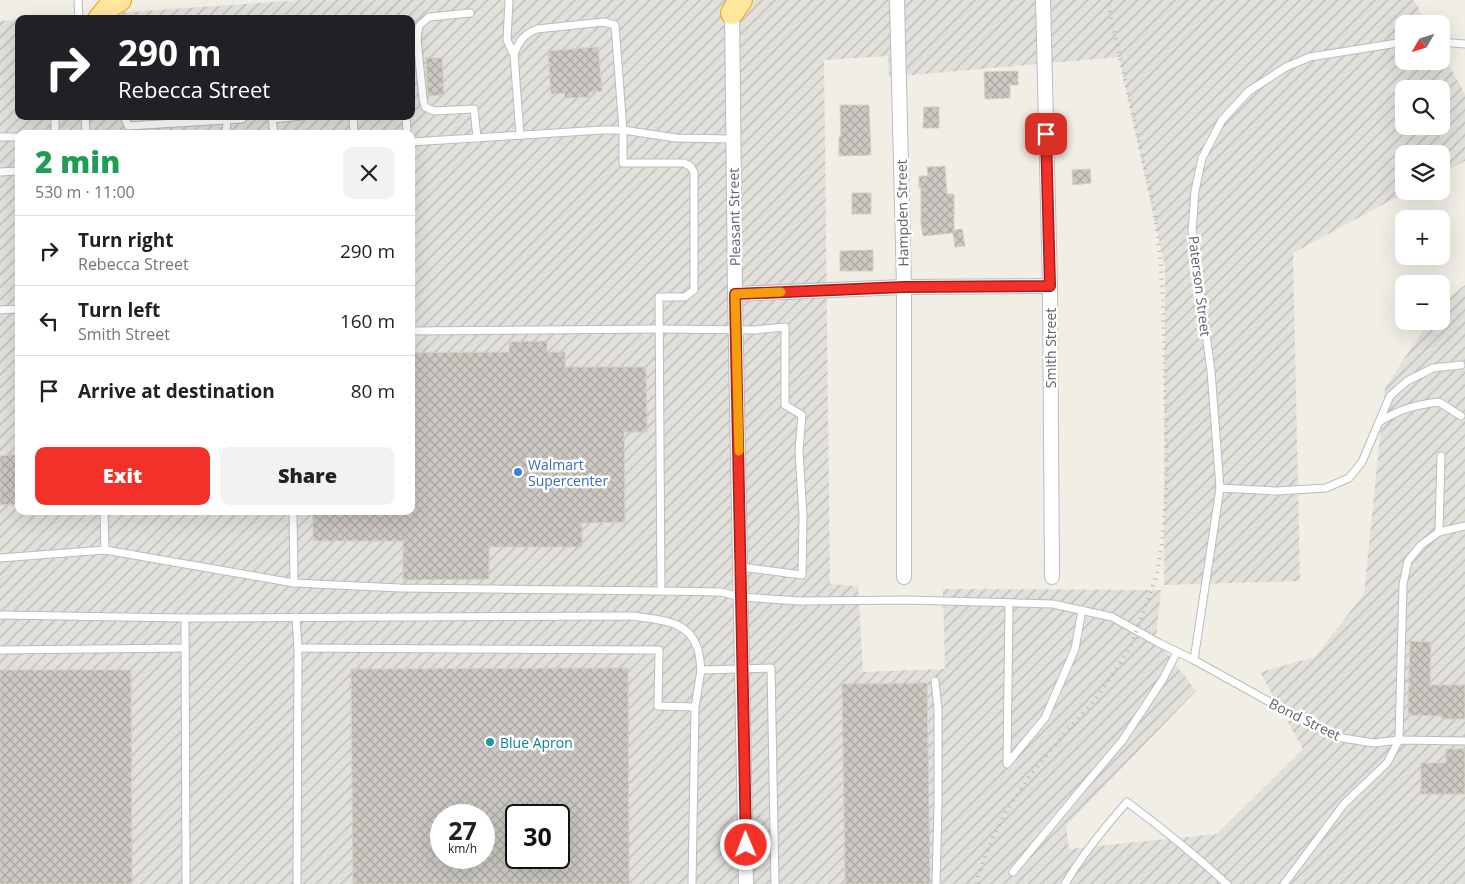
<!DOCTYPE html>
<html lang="en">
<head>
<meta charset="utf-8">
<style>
	:root { --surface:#fff; --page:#f2f2f2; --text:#202124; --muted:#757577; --line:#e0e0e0; --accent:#f43129 }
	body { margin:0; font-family:"Open Sans",sans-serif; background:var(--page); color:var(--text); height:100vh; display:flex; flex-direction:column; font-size:19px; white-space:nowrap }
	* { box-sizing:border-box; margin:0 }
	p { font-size:16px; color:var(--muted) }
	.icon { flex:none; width:28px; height:28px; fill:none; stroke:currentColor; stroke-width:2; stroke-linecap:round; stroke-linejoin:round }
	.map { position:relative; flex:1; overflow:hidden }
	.side { position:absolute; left:15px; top:130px; width:400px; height:385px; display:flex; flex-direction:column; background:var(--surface); border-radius:10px; box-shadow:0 5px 20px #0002 }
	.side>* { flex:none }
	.top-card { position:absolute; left:15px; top:15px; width:400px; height:105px; border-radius:10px; box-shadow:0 5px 20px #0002; background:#202124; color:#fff; overflow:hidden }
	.needle { width:32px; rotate:231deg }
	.buttons { position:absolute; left:1395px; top:15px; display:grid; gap:10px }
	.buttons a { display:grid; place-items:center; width:55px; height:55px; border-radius:10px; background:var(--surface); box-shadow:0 5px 20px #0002; font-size:25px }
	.speed { position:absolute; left:430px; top:804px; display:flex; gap:10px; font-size:25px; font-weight:700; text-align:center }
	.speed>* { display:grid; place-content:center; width:65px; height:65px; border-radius:50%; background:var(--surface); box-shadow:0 5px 20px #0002; line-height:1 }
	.speed small { font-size:12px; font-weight:400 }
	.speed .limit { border:2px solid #111; border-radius:8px; background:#fff; color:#111 }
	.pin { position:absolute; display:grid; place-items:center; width:42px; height:42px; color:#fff; margin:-21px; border-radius:10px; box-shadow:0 2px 8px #0006 }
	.me { position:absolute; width:55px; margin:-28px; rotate:359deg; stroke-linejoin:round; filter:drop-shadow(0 0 4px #0008) }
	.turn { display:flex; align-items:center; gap:18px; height:105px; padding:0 20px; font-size:22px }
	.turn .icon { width:65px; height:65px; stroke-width:2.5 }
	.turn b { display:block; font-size:35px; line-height:42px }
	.round { display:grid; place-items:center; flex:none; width:52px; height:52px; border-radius:10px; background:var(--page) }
	.summary { display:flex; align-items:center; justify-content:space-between; height:85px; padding:0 20px }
	h1 { font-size:30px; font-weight:800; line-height:38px; color:#1e9e55 }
	.primary-button { display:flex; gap:10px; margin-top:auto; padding:10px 20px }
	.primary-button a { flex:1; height:58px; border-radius:10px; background:var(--accent); color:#fff; font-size:20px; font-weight:800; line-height:58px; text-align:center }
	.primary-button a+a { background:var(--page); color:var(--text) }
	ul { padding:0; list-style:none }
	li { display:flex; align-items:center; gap:15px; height:70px; padding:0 20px; border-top:1px solid var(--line) }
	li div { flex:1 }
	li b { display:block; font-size:19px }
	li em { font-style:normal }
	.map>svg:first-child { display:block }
	.industrial { fill:url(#industrial-furrows); fill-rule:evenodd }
	.building { fill:url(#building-cross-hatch); stroke:#d6d0c4; fill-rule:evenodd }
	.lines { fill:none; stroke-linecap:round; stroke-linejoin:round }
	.service-casing { stroke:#b9bcc1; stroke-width:9 }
	.minor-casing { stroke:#b9bcc1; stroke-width:16 }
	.trunk-casing { stroke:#f7a100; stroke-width:24 }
	.service { stroke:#fff; stroke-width:7 }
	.minor { stroke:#fff; stroke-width:14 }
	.trunk { stroke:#ffe79e; stroke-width:22 }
	.rail { stroke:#b5b6b7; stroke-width:4; stroke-dasharray:1 6; stroke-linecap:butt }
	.route-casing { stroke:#9f201b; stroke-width:12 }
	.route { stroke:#f43129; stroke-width:9 }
	.slow { stroke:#f59e0b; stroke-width:9 }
	.shop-dot { fill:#3f7fe0; stroke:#fff; stroke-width:2 }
	.culture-dot { fill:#0f9aa8; stroke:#fff; stroke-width:2 }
	.labels { text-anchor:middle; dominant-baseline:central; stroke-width:5; stroke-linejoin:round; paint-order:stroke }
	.street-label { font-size:14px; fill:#5e6368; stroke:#fff }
	.shop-label { font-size:14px; fill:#366cbe; stroke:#fff; text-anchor:start }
	.culture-label { font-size:14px; fill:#0d838f; stroke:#fff; text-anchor:start }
</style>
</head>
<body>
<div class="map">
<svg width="1465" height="884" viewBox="0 0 1465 884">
	<defs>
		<pattern id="industrial-furrows" width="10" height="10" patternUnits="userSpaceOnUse" patternTransform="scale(1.25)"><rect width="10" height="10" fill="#e2e0db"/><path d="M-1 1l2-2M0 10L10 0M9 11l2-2" fill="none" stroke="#bab9b5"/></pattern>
		<pattern id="building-cross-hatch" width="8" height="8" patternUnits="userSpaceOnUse" patternTransform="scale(1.25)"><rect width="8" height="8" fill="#ccc9c3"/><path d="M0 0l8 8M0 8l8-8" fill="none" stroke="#a9a7a2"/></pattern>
	</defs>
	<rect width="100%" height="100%" fill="#f1eee6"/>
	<path class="industrial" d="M301,0H1414L1427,24H1404V61H1441V51L1465,94V161L1441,174V154H1404V191H1408L1293,253L1300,581L1164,585L1165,267L1119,57L889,77L888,56L824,60L830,584L858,586L863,672L945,669L943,589L1161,590L1156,637L1159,643L1196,691L1066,826L1069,849L1217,834L1303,749L1260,672L1315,657L1364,594L1385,388L1429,321H1441V305L1465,285V884H0V21L19,19V116H411V19H29ZM1404,89H1441V126H1404ZM19,134H411V511H19ZM441,815H484V858H441ZM516,815H559V858H516Z"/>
	<g class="building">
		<path d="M598,47L602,91L589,92V97L565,98L564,93L551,94L548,51Z"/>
		<path d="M426,58H442L444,95L428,96Z"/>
		<path d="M1018,71V85H1010V98L985,99L984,72Z"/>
		<path d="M840,105H869L871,155L839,156V137H841Z"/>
		<path d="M924,107H939V128H923Z"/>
		<path d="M945,166L947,194H954V230L962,229L965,246L955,247L953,233L923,236L921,223V188H919V176H928L927,167Z"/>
		<path d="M1090,169L1091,183L1073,185L1072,170Z"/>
		<rect x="852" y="193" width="19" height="21"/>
		<path d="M873,250V271H840V251Z"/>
		<path d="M547,341V352H565V367H646L647,432H624L625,522L582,523V547H489V579L403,580V541H313V511H411V353L509,352V342Z"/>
		<path d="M19,454V504L0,505V456Z"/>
		<path d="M1410,641L1431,642L1430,685H1465V719H1442V716L1408,715Z"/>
		<path d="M628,668L629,884H353L351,669ZM441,815H484V858H441ZM516,815H559V858H516Z"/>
		<path d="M0,670H131L132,884H0Z"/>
		<path d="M927,683L930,884H845L842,684Z"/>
		<path d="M1446,749H1465V794H1421V763H1446Z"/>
	</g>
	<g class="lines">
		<g class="service-casing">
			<g id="service">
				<path d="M78,0L79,19"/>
				<path d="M509,0L507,40L514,55L520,135"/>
				<path d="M470,13L429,17L419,26L417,39L423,99L425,107L434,111L474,109L477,138"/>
				<path d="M1441,42L1465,44"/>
				<path d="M514,55C518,42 524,34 537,29L604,22L615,25L623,130V163H684L690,166L694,172V290L685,297H659L661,591L721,592L741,597L800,601L908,600L1053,604L1112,617L1159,643L1194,660L1286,711L1342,738L1374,743L1399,740L1465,741"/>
				<path d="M85,116L86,134"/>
				<path d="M124,116L128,126L242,119L245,116"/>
				<path d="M353,116L354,134"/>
				<path d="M406,116L407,134"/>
				<path d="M272,117L274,134"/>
				<path d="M272,119L302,116"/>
				<path d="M52,134L55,131V116"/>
				<path d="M226,134L227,120"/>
				<path d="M0,137H19"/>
				<path d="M411,142L602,130H623L676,138L733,139"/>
				<path d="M0,172L19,171"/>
				<path d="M0,310L19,309"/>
				<path d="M411,331L659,329L755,330L785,327V405L802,415L799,450L803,516L802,575L741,567"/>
				<path d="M1379,422C1400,409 1415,405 1439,402L1461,416"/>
				<path d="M1220,488L1277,491L1326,488L1349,478L1362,462L1390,396L1407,381L1433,368L1461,365"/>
				<path d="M104,511L105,550"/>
				<path d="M293,511L294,583"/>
				<path d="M1439,532L1441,456"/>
				<path d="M0,558L105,550L294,583L400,588L661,591"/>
				<path d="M1009,603L1007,764L1045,718L1075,649L1082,610"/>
				<path d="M0,615L185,618L186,884"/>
				<path d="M296,617L298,648"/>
				<path d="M185,618L632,616C659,620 689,619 698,650C700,656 700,663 701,670"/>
				<path d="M0,650L185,648"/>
				<path d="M1194,660L1220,488L1211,371L1192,231L1195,191L1202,158L1222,120L1249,91L1286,67L1310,57L1404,42"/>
				<path d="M935,681L938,709V804L936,884"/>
				<path d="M695,707L701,670L771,668L775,884"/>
				<path d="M1013,872L1084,786L1122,741L1163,679L1177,652"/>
				<path d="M297,884L298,648L659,650L658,706L695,707L692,884"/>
				<path d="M1065,884C1082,855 1105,827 1127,802C1162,828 1195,855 1227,884"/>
				<path d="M1284,884L1344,804L1387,763L1399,740L1403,584L1408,561L1421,545L1439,532L1465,526"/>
			</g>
		</g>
		<g class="minor-casing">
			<g id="minor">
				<path d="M897,0L904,287V577"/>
				<path d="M1043,0L1050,286L1052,577"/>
				<path d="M732,5L735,294L746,884"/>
				<path d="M735,294L904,287L1050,286"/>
			</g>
		</g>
		<g class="trunk-casing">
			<g id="trunk">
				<path d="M732,13L741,0"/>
				<path d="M99,19L110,6L120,0"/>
			</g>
		</g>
		<use href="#service" class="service"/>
		<use href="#minor" class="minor"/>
		<use href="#trunk" class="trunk"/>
		<path class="rail" d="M977,884L978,876L991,841L1005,814L1031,774L1072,725L1096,699L1130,648L1137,630L1157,574L1162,544L1167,481L1163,300L1160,254L1154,209L1107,0"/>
	</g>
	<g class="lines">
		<g class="route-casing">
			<path id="route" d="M746,845L735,294L904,287L1050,286L1046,134"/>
		</g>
		<use href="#route" class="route"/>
		<path class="slow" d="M739,451L735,294L781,292"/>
	</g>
	<circle class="shop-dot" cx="518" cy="472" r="5"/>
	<circle class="culture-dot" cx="490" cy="742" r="5"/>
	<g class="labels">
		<g class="street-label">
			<text transform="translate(902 213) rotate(-91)">Hampden Street</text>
			<text transform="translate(734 217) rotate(-91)">Pleasant Street</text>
			<text transform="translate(1200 286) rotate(83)">Paterson Street</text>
			<text transform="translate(1050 348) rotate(-90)">Smith Street</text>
			<text transform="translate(1305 719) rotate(26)">Bond Street</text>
		</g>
		<g class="shop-label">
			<text x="528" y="464">Walmart<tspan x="528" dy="16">Supercenter</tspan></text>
		</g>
		<g class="culture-label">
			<text x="500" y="742">Blue Apron</text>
		</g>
	</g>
</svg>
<div class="buttons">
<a><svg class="needle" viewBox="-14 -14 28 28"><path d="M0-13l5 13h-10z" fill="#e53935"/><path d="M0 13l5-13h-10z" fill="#757577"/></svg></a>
<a><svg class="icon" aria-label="search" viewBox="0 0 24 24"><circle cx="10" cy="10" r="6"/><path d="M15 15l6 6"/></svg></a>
<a><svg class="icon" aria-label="layers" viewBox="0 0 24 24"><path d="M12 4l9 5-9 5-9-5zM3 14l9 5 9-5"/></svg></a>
<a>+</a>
<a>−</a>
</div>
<div class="speed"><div>27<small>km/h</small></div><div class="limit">30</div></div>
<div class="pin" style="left:1046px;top:134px;background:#d93025"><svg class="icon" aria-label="arrive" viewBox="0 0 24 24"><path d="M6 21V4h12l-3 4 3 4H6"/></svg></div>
<svg class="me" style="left:746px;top:845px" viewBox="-20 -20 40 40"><circle r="17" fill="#f43129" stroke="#fff" stroke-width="3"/><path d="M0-11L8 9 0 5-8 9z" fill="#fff"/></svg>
<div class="top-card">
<div class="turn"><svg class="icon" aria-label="right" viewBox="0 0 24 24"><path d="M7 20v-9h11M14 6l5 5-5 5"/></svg><div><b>290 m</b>Rebecca Street</div></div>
</div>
<section class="side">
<div class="summary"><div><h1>2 min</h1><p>530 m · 11:00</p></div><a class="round"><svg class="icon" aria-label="close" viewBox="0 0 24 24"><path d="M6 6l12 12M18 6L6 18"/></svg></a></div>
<ul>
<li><svg class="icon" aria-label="right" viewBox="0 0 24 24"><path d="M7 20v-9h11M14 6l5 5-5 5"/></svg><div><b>Turn right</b><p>Rebecca Street</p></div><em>290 m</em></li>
<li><svg class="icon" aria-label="left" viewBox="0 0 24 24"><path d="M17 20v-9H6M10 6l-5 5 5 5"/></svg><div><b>Turn left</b><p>Smith Street</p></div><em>160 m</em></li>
<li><svg class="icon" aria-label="arrive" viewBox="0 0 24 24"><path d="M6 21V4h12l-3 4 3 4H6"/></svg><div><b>Arrive at destination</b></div><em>80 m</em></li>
</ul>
<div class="primary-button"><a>Exit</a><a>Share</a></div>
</section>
</div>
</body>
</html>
